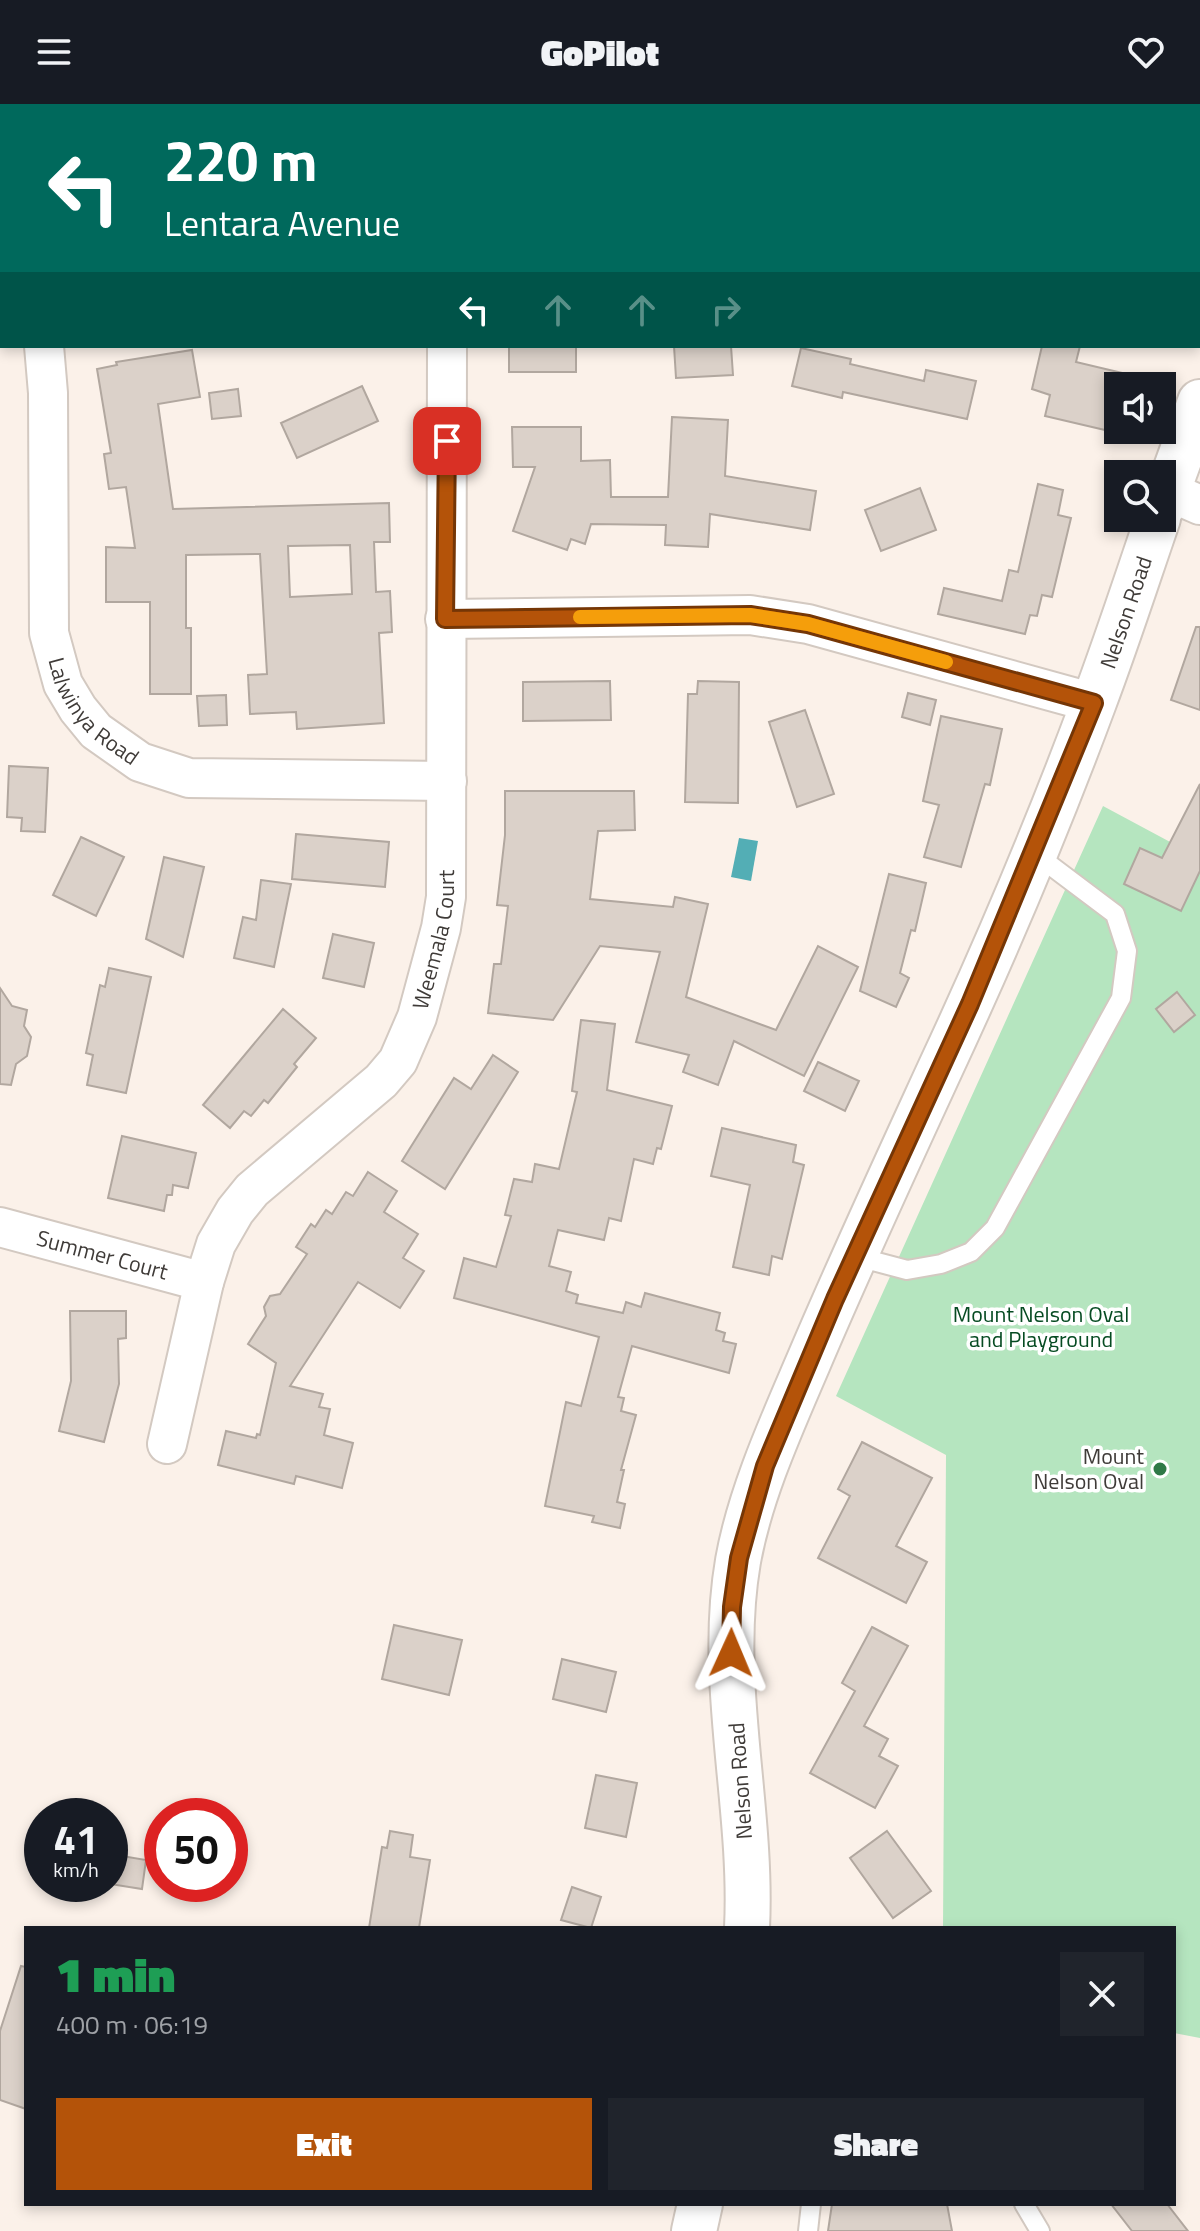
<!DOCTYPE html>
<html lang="en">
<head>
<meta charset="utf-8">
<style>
	:root { --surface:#171b24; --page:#20242c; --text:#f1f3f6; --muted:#9ea1a6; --accent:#b45309 }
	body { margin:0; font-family:"Titillium Web",sans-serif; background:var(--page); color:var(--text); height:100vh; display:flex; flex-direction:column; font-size:30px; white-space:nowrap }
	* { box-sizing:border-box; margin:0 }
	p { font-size:26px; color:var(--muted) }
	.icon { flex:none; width:44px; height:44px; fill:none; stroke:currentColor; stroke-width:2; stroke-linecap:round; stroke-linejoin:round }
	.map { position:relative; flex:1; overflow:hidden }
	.panel { position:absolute; left:24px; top:1822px; width:1152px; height:280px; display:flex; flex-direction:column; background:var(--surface); border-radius:0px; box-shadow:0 4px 12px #0003 }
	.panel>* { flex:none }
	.top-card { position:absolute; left:0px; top:0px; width:1200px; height:244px; box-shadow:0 4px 12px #0003; background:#00695c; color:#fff; overflow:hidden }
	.buttons { position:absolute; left:1104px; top:268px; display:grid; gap:16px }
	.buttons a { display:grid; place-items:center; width:72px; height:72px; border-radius:0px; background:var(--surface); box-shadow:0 4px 12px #0003; font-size:40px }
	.speed { position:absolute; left:24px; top:1694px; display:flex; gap:16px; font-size:40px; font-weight:700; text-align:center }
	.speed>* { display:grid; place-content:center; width:104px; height:104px; border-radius:50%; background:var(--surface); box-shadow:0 4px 12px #0003; line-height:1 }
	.speed small { font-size:20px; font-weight:400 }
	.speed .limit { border:12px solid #d22; background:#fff; color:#111 }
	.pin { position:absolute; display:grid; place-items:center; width:68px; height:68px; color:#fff; margin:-34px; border-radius:16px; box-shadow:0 4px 12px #0006 }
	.me { position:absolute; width:88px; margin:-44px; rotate:1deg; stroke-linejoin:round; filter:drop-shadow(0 0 6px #0008) }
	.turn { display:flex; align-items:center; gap:28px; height:168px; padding:0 32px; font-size:36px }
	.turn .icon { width:104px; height:104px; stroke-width:2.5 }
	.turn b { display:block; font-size:56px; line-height:68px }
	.lanes { display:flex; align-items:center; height:76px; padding:0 32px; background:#0003; justify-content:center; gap:40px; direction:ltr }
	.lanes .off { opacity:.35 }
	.round { display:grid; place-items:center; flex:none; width:84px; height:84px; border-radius:0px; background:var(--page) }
	.headline { display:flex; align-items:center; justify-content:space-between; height:136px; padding:0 32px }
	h1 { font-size:48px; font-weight:800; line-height:60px; color:#1e9e55 }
	.action { display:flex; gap:16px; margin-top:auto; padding:16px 32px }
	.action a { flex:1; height:92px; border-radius:0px; background:var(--accent); color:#fff; font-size:32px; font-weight:800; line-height:92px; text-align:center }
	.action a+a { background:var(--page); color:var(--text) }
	header { display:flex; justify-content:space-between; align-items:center; height:104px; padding:0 32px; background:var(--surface); font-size:36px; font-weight:800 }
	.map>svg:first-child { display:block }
	.green { fill:#b5e5bf }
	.water { fill:#53aeb5 }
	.building { fill:#dbd1c9; stroke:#b1a79f; stroke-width:2; fill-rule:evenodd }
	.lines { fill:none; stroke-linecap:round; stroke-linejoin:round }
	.service-casing { stroke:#d3c9c1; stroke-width:22 }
	.minor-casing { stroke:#d3c9c1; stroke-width:42 }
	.secondary-casing { stroke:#d3c9c1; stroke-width:48 }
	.service { stroke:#fff; stroke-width:18 }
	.minor { stroke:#fff; stroke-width:38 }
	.secondary { stroke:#fff; stroke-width:44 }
	.route-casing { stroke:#753606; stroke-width:20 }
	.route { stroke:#b45309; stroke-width:14 }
	.slow { stroke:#f59e0b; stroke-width:14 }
	.poi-dot { fill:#2f7947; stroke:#fff; stroke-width:3 }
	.labels { text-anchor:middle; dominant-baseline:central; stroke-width:7; stroke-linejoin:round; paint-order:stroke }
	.street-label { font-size:22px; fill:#3f3b38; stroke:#fff }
	.park-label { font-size:22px; fill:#064b22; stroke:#fff }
	.poi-label { font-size:22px; fill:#3f3b38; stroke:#fff; text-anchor:end }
</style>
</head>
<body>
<header><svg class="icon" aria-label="menu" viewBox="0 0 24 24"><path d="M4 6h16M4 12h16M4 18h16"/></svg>GoPilot<svg class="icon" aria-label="heart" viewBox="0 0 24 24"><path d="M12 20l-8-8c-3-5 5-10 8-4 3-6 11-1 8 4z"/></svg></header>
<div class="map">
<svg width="1200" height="2127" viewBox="0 0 1200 2127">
	<rect width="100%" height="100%" fill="#fbf1e9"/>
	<path class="green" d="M1103,702L1200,754V1934L1174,1929V1824H943L946,1351L836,1292Z"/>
	<path class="water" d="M739,734L758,737L751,777L731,773Z"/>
	<g class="building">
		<rect x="509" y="242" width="67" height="26"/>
		<path d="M674,242H731L733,271L676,274Z"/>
		<path d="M1042,242H1080L1076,258L1135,272L1133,282H1118V326H1123L1122,330L1045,312L1050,291L1032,285Z"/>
		<path d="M801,244L851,255L850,260L924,277L926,266L976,277L967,315L843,288L842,294L792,282Z"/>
		<path d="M192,246L200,293L158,300L173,405L389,399L390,438H374L376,488L390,487L392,528L379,529L384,619L297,625L296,608L250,610L248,571L267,570L260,450L186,451V524H191V590H150V498H106V443L135,444L126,383L109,385L104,350L111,349L97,265L117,261L116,258ZM350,441L352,490L290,493L288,442Z"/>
		<path d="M362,282L378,317L297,354L281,319Z"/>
		<path d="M238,285L241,312L212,315L209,289Z"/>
		<path d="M672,313L728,316L725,372L816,387L810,426L710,410L708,443L665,441L666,421L591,420L585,440L571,435L567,446L513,427L535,363H513L512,323H581V357L610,356L611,393H668Z"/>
		<path d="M1038,380L1063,386L1058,411L1071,414L1052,493L1042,491L1037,512L1030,511L1025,530L938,510L944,484L1002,497L1009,466L1018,468Z"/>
		<path d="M920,384L936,426L881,447L865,406Z"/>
		<path d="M1196,523H1200V606L1171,596Z"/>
		<path d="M610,577L611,616L523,617V578Z"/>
		<path d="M698,577L739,578L738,699L685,698L688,590H697Z"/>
		<path d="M908,589L936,596L930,621L902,613Z"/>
		<path d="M226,591L227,621L199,622L197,592Z"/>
		<path d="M805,606L834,690L797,703L769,618Z"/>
		<path d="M941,612L1002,625L990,681L985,680L961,763L924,753L939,701L923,697Z"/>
		<path d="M9,662L48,664L45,728L21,727L22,714L7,713Z"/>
		<path d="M1200,680V767L1181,807L1124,780L1140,744L1162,754Z"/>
		<path d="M505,687H634L635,726L598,727L590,795L673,803L675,793L708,800L686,893L776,926L818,842L858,863L804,972L734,937L718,981L683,968L689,951L636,938L660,848L600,842L553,916L488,909L494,860H501L508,802L497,801L505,731Z"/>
		<path d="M296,730L389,738L385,783L292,775Z"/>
		<path d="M81,733L124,753L96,812L53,791Z"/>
		<path d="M164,753L204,763L183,853L146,835Z"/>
		<path d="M889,770L926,779L915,827L911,826L900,869L909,874L896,903L860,887Z"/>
		<path d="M261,776L291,780L274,863L234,854L243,813L256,816Z"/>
		<path d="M333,830L374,839L364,883L323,874Z"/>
		<path d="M109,864L151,873L126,989L87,981L93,951L86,949L100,881L105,883Z"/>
		<path d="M0,884L12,902L27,906L24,922L31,933L27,952L16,960L11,981L0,980Z"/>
		<path d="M1177,888L1195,911L1174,928L1156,905Z"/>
		<path d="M283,905L316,934L294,960L297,963L268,999L264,996L251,1012L244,1007L230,1024L203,1001Z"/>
		<path d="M581,916L615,920L607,986L672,1002L661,1045L657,1044L653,1060L634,1055L621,1117L609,1114L604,1136L558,1126L549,1162L571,1168L566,1187L578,1191L576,1199L623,1209L626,1198L641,1203L645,1189L720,1209L716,1226L725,1229L723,1237L736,1240L729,1269L632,1242L618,1293L624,1294L621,1307L636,1311L621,1366H624L617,1398L625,1400L620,1424L592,1418L594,1412L545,1402L566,1298L581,1302L599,1233L454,1194L464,1154L496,1163L511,1112L505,1111L514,1075L532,1078L535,1060L559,1065L577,988L572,987Z"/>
		<path d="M493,951L518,968L445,1085L402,1057L454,974L471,985Z"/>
		<path d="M818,958L859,977L845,1007L804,987Z"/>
		<path d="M722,1024L796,1041L793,1058L804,1061L782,1155L772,1152L769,1171L733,1163L750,1081L711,1072Z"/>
		<path d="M122,1032L196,1049L188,1084L173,1081L172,1091H167L164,1107L108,1094Z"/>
		<path d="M368,1068L397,1087L384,1108L418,1130L403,1154L424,1167L400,1204L358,1178L290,1282L323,1290L319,1303L330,1305L324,1331L353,1339L342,1384L296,1372L294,1380L218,1361L226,1327L256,1334L257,1330L260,1331L276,1259L248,1240L266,1212L264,1203L270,1192L280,1190L307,1150L296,1143L311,1120L315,1123L326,1106L332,1110L346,1088L353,1092Z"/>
		<path d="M70,1207H126V1234L118,1235L119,1280L104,1338L59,1327L71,1277Z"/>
		<path d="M862,1338L932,1374L896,1442L927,1458L906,1499L818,1454L850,1392L838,1385Z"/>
		<path d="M394,1521L462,1536L449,1591L382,1575Z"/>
		<path d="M872,1523L908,1542L864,1622L888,1635L879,1652L898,1662L875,1704L810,1669L855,1587L842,1579Z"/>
		<path d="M562,1555L616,1568L606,1608L553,1595Z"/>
		<path d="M596,1671L637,1679L626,1733L585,1724Z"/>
		<path d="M390,1727L413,1731L410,1753L430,1756L419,1824H369L382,1743L387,1744Z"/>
		<path d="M887,1727L931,1787L893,1814L850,1754Z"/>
		<path d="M110,1750L146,1756L142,1785L110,1780Z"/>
		<path d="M572,1783L601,1793L591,1824L561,1816Z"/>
		<path d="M21,1862L26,1863V2005L0,1996V1927Z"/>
		<path d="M832,2100H947L952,2127H828Z"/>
		<path d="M1111,2100H1167L1188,2127H1132Z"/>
	</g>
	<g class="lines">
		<g class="service-casing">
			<g id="service">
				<path d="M854,1152L907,1166L941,1160L971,1148L995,1124L1121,894L1127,847L1115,810L1034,749"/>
				<path d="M1024,2100L1040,2127"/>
				<path d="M808,2127L811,2100"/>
			</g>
		</g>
		<g class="minor-casing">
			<g id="minor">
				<path d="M0,102L2,106"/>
				<path id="s1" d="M44,242L48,289L49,529L63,580L78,605L96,627L140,658L189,674L447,677"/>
				<path d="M1168,387L1200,401"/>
				<path d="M445,515L750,511L808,520L1094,599"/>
				<path id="s2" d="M0,1123L204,1178"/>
				<path id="s3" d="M167,1340L204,1178L216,1140L235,1107L252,1086L381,977L398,957L417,913L441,824L446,793L447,242"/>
			</g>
		</g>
		<g class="secondary-casing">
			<g id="secondary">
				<path d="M1162,403L1200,298"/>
				<path id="s4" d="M747,1824C753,1702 717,1579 738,1457C750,1390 781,1322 808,1259C850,1160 895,1063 940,965C996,845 1048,722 1094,598C1117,537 1137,475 1158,414"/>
				<path d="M694,2127L700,2100"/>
			</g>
		</g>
		<use href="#service" class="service"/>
		<use href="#minor" class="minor"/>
		<use href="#secondary" class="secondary"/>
	</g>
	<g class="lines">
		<g class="route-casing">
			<path id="route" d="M447,337L445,515L750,511L808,520L1094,599L970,900L835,1195L765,1362L739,1454L732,1503L731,1549"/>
		</g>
		<use href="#route" class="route"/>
		<path class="slow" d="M580,513L750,511L808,520L946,558"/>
	</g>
	<circle class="poi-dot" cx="1160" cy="1365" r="8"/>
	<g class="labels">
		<g class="street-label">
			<text stroke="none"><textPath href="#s4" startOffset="1394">Nelson Road</textPath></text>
			<text stroke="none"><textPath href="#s1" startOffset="380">Lalwinya Road</textPath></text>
			<text stroke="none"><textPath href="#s3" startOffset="594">Weemala Court</textPath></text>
			<text stroke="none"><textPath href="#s2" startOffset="106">Summer Court</textPath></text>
			<text transform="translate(740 1677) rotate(-94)">Nelson Road</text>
		</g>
		<g class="park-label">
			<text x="1041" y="1210">Mount Nelson Oval<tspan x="1041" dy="25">and Playground</tspan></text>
		</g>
		<g class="poi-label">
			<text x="1144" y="1352">Mount<tspan x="1144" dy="25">Nelson Oval</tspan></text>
		</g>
	</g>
</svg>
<div class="buttons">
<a><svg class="icon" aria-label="sound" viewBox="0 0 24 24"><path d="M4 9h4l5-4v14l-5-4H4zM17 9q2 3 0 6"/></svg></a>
<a><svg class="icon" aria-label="search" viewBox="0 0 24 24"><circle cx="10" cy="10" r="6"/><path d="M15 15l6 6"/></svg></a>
</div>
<div class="speed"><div>41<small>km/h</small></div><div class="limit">50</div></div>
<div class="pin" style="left:447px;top:337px;background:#d93025"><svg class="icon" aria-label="arrive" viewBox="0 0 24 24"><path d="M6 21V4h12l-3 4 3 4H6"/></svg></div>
<svg class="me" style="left:731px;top:1549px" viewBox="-20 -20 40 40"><path d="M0-17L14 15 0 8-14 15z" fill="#b45309" stroke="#fff" stroke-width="4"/></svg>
<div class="top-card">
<div class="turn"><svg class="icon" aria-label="left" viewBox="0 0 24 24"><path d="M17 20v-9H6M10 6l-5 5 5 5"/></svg><div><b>220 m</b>Lentara Avenue</div></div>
<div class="lanes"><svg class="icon" aria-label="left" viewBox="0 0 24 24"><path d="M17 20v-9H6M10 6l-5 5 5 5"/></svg><svg class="icon off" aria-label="ahead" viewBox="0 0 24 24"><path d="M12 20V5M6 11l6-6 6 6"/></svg><svg class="icon off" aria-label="ahead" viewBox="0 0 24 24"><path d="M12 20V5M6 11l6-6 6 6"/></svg><svg class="icon off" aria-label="right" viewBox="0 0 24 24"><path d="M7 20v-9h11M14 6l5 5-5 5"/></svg></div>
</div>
<section class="panel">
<div class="headline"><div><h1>1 min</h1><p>400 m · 06:19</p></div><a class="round"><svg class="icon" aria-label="close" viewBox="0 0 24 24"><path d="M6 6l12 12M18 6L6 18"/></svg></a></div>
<div class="action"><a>Exit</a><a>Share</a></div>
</section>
</div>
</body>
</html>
